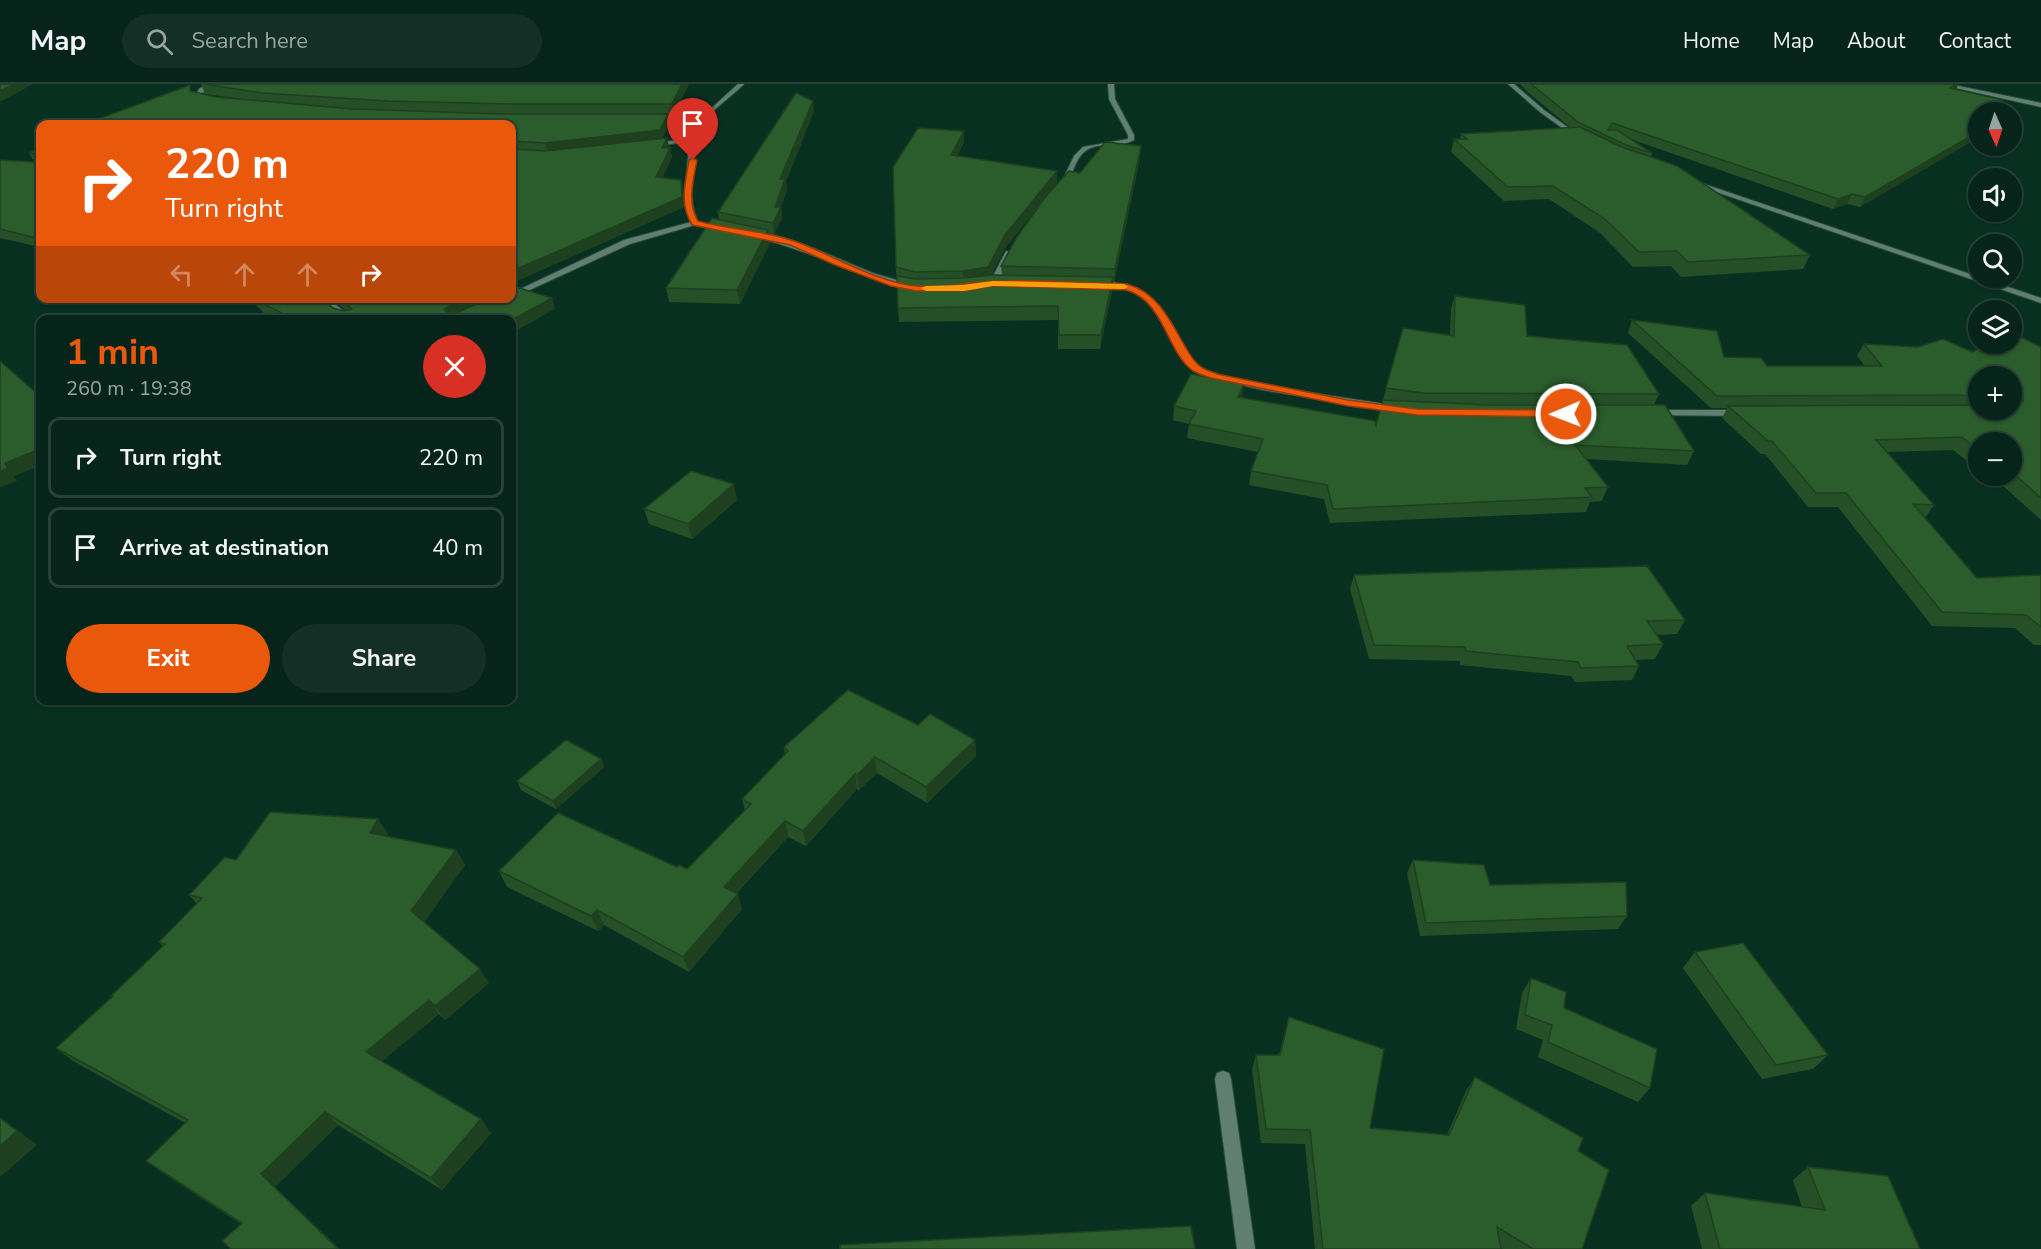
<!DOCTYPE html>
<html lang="en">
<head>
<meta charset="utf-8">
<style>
	:root { --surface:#062419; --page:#143026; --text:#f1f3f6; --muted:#98a4a2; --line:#274138; --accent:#ea580c }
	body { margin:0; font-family:"Nunito Sans",sans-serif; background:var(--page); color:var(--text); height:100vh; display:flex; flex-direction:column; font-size:22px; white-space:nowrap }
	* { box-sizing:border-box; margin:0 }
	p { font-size:20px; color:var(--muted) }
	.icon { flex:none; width:33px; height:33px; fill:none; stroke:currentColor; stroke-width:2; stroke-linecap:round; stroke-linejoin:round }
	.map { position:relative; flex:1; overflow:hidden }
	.drawer { position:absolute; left:36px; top:231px; width:480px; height:390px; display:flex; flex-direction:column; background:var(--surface); border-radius:12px; box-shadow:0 2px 4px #0004,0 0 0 2px var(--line) }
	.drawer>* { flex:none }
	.hud { position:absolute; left:36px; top:36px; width:480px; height:183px; border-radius:12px; box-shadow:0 2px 4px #0004,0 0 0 2px var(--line); background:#ea580c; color:#fff; overflow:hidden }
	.needle { width:39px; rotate:177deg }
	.tools { position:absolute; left:1968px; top:18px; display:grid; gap:12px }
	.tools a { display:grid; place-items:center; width:54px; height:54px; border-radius:50%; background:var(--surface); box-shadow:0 2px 4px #0004,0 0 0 2px var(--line); font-size:30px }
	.pin { position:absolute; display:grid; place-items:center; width:51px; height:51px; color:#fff; margin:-62px -26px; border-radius:50% 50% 50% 0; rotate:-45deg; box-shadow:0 0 6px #0007 }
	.pin .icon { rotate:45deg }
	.me { position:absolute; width:66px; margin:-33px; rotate:269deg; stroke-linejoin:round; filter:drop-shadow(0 0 4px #0008) }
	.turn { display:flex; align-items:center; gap:21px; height:126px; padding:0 30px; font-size:27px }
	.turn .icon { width:78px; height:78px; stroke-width:2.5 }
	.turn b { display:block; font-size:42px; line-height:51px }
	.lanes { display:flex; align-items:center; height:57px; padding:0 30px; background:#0003; justify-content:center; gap:30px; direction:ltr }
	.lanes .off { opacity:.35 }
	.round { display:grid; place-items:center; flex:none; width:63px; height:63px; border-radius:32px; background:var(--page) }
	.headline { display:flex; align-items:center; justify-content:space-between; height:102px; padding:0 30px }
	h1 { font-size:36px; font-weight:700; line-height:45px; color:var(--accent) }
	.primary-button { display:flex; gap:12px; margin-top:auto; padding:12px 30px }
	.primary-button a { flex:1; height:69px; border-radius:36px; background:var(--accent); color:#fff; font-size:24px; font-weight:700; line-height:69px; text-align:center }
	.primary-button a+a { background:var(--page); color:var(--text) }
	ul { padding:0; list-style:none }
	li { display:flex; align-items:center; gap:18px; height:81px; margin:0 12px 9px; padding:0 18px; border:3px solid var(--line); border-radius:12px }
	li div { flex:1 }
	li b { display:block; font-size:22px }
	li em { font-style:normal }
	header { display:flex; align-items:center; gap:36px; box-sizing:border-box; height:84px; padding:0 30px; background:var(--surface); border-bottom:2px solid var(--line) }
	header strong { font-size:28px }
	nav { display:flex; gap:33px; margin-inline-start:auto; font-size:21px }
	.search { width:420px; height:54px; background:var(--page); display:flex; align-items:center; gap:15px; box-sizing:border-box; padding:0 21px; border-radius:33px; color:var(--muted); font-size:22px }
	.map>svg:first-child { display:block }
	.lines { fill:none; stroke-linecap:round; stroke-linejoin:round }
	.street-casing { stroke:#254c3d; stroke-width:2 }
	.street { fill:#607f70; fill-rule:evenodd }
	.wall { fill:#254f26; fill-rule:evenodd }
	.shaded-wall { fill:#1e401f }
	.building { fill:#2b5c2c; stroke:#1e401f; stroke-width:1.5 }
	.route { fill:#ea580c; stroke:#983908; stroke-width:1.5 }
	.slow { fill:#f59e0b }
</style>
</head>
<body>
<header>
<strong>Map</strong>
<div class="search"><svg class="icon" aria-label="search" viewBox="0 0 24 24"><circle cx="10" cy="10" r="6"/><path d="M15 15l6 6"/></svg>Search here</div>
<nav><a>Home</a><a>Map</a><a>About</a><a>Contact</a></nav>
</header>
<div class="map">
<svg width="2041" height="1165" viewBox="0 0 2041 1165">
	<rect width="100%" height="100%" fill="#083021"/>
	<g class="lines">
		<g class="street-casing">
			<g id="street">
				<path d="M207,0H214L200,11L208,14V16L195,13L199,5Z"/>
				<path d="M738,0H744C727,17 702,31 695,55C693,65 695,77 694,87C691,105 690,121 698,138L724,144V148L695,141L630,160L512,214V209L624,156L691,138L686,126L685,113L689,58L653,62L650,60L690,54L700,36L655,37L652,35L655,33L703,32Z"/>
				<path d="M1108,0H1114L1115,15L1134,51V56C1119,65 1096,56 1083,69C1075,76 1073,90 1067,99L1064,102H1060L1074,72L1083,63L1128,55V51L1109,15Z"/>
				<path d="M1508,0H1514L1544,26L1580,52V54H1576L1540,28Z"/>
				<path d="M1938,0H1949L2041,19V23Z"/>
				<path d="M1698,98L2041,214V219L1696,101V99Z"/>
				<path d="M750,148C783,147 841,177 873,189C887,194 905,197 917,204L913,206C856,192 808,165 750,152Z"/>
				<path d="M1006,167L1013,169L997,200L990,202L989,200Z"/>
				<path d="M1094,199C1144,193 1160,219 1182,258C1187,266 1191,278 1200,283C1213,291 1230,293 1244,296C1295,307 1347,314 1398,322L1403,325L1398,328L1263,306L1211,294L1194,287L1185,278L1163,239L1147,218L1136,209L1126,205L1097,203L1093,201Z"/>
				<path d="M319,214H328L354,236C339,236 329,226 319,214Z"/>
				<path d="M1655,326H1739L1744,329L1739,332L1652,331V327Z"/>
				<path d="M1223,987L1229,989L1231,995L1255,1165H1237L1215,995L1217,989Z"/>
			</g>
		</g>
		<use href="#street" class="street"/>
	</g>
	<g class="wall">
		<path d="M201,0H689L674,30H668L670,39L662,54H667L669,63L668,64H670L672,73L662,94L681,96L683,106L684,123L512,199V40H85L194,8L216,13L249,16L205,10Z"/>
		<path d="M1520,0H1959L1956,5L1998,25L1978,28L1860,123L1847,120L1833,125L1633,56L1652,69L1651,73L1810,171L1803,185L1681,193L1671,182L1633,183L1600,149L1549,115L1504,117L1451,68L1454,55H1460L1461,50L1571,44L1530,10Z"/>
		<path d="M814,27L786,97L787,106L781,123L782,134L774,150L768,149L770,159L740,220L669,218L666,204L719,136L718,128Z"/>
		<path d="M964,47V58L957,72L1057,98L1050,108L1080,89L1140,74L1114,198H1113L1112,207L1100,265H1058V236L899,238L896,183ZM1044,115L1001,182L1002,191H991L1005,164Z"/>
		<path d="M40,63V163L0,154V76L34,78L29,69Z"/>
		<path d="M1455,212L1527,252L1659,310L1654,321L1694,367L1687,381L1587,375L1608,403L1602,417L1590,418L1586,428L1330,439L1324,415L1249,401L1251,387L1258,368L1187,354L1189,340L1173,336L1174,322L1242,314L1376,341L1403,244L1450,251L1451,225Z"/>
		<path d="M249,214H321L333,224L344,227H346L332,214H552L555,225L276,235L264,229Z"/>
		<path d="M1632,236L1724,273L1767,282H1865L1857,272L1864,260L1972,268L2041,263V436L1992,392H2012V358H1978V380H1971L1953,366L1887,368L1934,421L1925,434L1977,494L2041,491V561H2034L2015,544L1932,542L1838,423H1808L1765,370H1761L1722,334L1727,324H1711L1628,249ZM1978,292H2012V326H1978Z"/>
		<path d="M737,416L692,455L649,440L644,425Z"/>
		<path d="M1354,491L1685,536L1677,550L1656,551L1663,560L1655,575L1636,576L1639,582L1632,596L1575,598L1571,592L1460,581V577L1369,575L1350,505Z"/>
		<path d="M918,641L975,656L976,672L927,719L877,689L859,706L857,705L806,762L788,753L737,809L742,825L689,888L604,841L598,847L507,803L499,787L677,783L687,785L745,726L742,715L785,670L784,663Z"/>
		<path d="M601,675L604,683L556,725L521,706L517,697Z"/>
		<path d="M378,735L388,750L387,752L456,766L465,781L424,838L489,899L445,936L439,930L382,977L491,1049L442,1106L338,1041L275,1103L241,1140L163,1089L146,1077L185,1039L73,977L56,964L113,913L111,912L163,862L159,858L197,820L189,811L236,776Z"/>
		<path d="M1413,776L1490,801L1627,832L1618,845L1420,852L1407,789Z"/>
		<path d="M1695,868L1828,971L1813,985L1762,995L1683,884Z"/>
		<path d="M1531,894L1650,1004L1638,1018L1538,973L1543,956L1516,945L1522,909Z"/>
		<path d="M1289,933L1370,1044L1447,1051L1466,1007L1475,993L1578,1067L1582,1165H1503L1501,1164V1165H1315L1305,1060L1261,1059L1252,985L1256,971H1279Z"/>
		<path d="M1808,1083L1920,1165H1702L1691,1122L1705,1109L1802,1123L1793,1096Z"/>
	</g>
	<g class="shaded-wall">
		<path d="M14,0H33L0,18V7Z"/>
		<path d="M682,0H689L674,30L672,20Z"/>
		<path d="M1956,0H1959L1955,6L1950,4Z"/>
		<path d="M2003,16L1998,25L1991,28H1987L1990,23Z"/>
		<path d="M813,17L814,27L786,97L787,106L781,123L782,134L774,150L773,139L780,95Z"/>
		<path d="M668,30L670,39L662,55L548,68L545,59Z"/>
		<path d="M964,47V58L951,82V71Z"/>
		<path d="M1978,48V54L1860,123L1865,113Z"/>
		<path d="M667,54L669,63L664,73L662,64Z"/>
		<path d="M1141,62L1140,74L1114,198L1115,185Z"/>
		<path d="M670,64L672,73L659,102L656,93Z"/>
		<path d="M1057,87V98L1005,164L989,196L964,200L963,187L1005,151Z"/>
		<path d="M681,96L683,106L684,123L512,199V187Z"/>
		<path d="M1852,110L1847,120L1833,125L1838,115Z"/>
		<path d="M768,146L770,159L740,220L737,206Z"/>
		<path d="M1113,193L1112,207L1100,265L1101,251Z"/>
		<path d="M466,214H492L448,235L444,225Z"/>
		<path d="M552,214L555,225L512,249V236Z"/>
		<path d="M1244,300L1242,313H1238Z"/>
		<path d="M40,365V382L14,392L17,397L0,403V387L5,379Z"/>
		<path d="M734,400L737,416L692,455L688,440Z"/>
		<path d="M975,656L976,672L927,719L926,703Z"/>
		<path d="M875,673L877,689L859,706L857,691Z"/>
		<path d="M601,675L604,683L556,725L553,717Z"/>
		<path d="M855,690L857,705L806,762L803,747Z"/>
		<path d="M378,735L388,750L379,764L370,749Z"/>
		<path d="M785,737L788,753L728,818L724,803Z"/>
		<path d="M456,766L465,781L421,842L411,827Z"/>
		<path d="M738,810L742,825L689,888L683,873Z"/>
		<path d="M597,826L604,841L598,847L591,832Z"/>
		<path d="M480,885L489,899L445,936L435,922Z"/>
		<path d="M429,916L439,930L377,981L366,968Z"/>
		<path d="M325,1028L338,1041L275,1103L340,1165H338L261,1090Z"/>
		<path d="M0,1033L37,1061L0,1093Z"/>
		<path d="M481,1035L491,1049L442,1106L431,1094Z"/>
	</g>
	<g class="building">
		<path d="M0,0H14L0,7Z"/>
		<path d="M204,0H682L672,20H514L387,17L262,9Z"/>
		<path d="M1531,0H1956L1950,4L2003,16L1990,23V28H1978V48L1865,113L1852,110L1838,115L1612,39L1608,46H1617L1652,69L1626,61L1578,38Z"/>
		<path d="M190,1V7L216,13L353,25L501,30H668L660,46L545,59L512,57V40H85Z"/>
		<path d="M796,9L813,17L780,95H785L775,123H781L773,139L718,128Z"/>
		<path d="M1580,43L1622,63L1677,82L1810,171L1688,178L1677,167L1639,168L1605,135L1553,102L1508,103L1454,55H1467L1461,50Z"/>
		<path d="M918,44L964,47L951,71L1057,87L1005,151L988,183L963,187L915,188L896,183L893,83Z"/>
		<path d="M667,54L662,64H670L656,93L681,96L682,113L512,187V65L546,67Z"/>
		<path d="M1105,58L1141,62L1115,185L1001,182L1017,153L1047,111L1069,87L1080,89Z"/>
		<path d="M40,63V155L0,145V76L34,78L37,76L36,70L29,69Z"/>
		<path d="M712,134L768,146L737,206L666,204Z"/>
		<path d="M993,191L1113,193L1101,251H1059L1058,222L898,224L897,192L915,195L964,194Z"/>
		<path d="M516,203L552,214L512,236H275L286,231L259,218L255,214H321L333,224L344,227L352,225L339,214H466L444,225L446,228H459L489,214H512V205Z"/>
		<path d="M1455,212L1525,221L1527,252L1627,261L1659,310L1423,309L1386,304L1403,244L1454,252Z"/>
		<path d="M1632,236L1717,247L1724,273L1761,274L1767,282H1882L1864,260L1918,263L1943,255L1972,268L1989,260H2012V249L2041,263V414L2012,388V358H1978V366L1962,353L1876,356L1934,421L1913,420L1977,494L2041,491V543L2026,531L1942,528L1846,409H1816L1772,357H1768L1728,322L1978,321V326H2012V321H2017L2023,317V313L2018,311H2012V292H1978V311L1717,312Z"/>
		<path d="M0,277L40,312V365L5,379L8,384L0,387Z"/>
		<path d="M1191,290L1244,300L1238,313L1375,337L1376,341L1383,316L1489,321H1665L1694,367L1575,361L1608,403L1585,404L1592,413L1333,425L1327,401L1251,387L1263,355L1189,340L1196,327L1174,322Z"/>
		<path d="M691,387L734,400L688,440L644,425Z"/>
		<path d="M1647,482L1685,536L1647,537L1663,560L1627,562L1639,582L1581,584L1578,578L1466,567L1465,563L1374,561L1354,491Z"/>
		<path d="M848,606L918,641L930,630L975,656L926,703L875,673L857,691L855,690L803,747L785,737L724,803L738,810L683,873L597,826L591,832L499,787L558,729L677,783L679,781L687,785L751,720L742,715L788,667L784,663Z"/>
		<path d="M566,656L601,675L553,717L517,697Z"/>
		<path d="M270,728L378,735L370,749L456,766L411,827L480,885L435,922L429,916L366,968L481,1035L431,1094L325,1028L261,1090L338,1165H231L222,1157L242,1139L146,1077L188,1036L56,964L113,912H111L165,860L159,858L202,814L189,811L225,773L236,776Z"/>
		<path d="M1413,776L1484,781L1490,801L1626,798L1627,832L1426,839Z"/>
		<path d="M1743,859L1828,971L1776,981L1695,868Z"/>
		<path d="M1531,894L1566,908L1564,924L1657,965L1650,1004L1548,958L1552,941L1525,931Z"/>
		<path d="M1289,933L1384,965L1370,1044L1449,1051L1475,993L1583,1054L1578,1067L1609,1086L1582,1165H1533L1497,1143L1501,1165H1323L1310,1046L1266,1045L1256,971H1280Z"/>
		<path d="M0,1034L17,1047L0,1062Z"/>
		<path d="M1808,1083L1888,1092L1920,1165H1720L1705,1109L1825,1126Z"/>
		<path d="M1191,1142L1195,1165H840V1161Z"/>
	</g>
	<path class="route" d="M693,74L697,76C693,97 687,119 698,137C731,146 765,146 797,158C833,171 878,199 917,202C943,204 968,198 994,197C1038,195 1083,199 1127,200C1156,208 1169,234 1183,259C1188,267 1192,276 1200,282C1204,286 1211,287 1217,290L1348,316L1417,325L1566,326L1571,330L1566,333L1417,331L1348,322L1211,294C1205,292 1198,290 1193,287C1166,268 1165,217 1126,206L993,202L964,207H916L891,202L835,181L790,161L692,141C679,119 685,100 689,76Z"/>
	<path class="slow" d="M993,197L1124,200L1128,203L1124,205L993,202L964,207H926L921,204L926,202L964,201Z"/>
</svg>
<div class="tools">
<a><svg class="needle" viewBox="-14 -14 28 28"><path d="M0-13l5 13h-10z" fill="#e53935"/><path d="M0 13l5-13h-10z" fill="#98a4a2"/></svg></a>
<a><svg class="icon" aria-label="sound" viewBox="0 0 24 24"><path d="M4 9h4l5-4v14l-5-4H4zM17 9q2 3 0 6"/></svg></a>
<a><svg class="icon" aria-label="search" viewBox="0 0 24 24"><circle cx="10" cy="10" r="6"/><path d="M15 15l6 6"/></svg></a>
<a><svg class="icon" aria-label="layers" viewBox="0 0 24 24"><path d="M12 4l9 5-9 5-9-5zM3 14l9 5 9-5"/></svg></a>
<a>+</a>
<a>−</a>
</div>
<div class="pin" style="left:693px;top:76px;background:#d93025"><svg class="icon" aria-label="arrive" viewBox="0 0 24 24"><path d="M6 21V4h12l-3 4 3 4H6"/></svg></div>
<svg class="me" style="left:1566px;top:330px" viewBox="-20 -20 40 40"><circle r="17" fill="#ea580c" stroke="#fff" stroke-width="3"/><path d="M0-11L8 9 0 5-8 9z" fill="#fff"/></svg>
<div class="hud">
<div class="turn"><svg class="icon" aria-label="right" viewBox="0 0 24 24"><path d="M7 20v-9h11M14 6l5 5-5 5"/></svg><div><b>220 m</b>Turn right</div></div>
<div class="lanes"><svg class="icon off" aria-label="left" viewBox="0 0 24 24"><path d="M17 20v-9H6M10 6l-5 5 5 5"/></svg><svg class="icon off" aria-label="ahead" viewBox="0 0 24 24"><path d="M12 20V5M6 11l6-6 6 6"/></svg><svg class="icon off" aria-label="ahead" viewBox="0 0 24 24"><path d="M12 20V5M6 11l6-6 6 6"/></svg><svg class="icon" aria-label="right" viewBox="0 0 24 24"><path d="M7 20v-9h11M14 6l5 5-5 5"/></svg></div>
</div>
<section class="drawer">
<div class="headline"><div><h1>1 min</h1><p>260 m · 19:38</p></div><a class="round" style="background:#d93025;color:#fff"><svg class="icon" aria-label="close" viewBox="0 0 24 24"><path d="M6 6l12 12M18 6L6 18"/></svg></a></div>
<ul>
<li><svg class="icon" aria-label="right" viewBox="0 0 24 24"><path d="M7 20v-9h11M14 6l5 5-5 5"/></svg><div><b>Turn right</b></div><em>220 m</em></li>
<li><svg class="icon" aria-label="arrive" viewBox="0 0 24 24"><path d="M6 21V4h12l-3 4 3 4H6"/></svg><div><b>Arrive at destination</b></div><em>40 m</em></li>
</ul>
<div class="primary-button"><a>Exit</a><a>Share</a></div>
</section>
</div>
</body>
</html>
